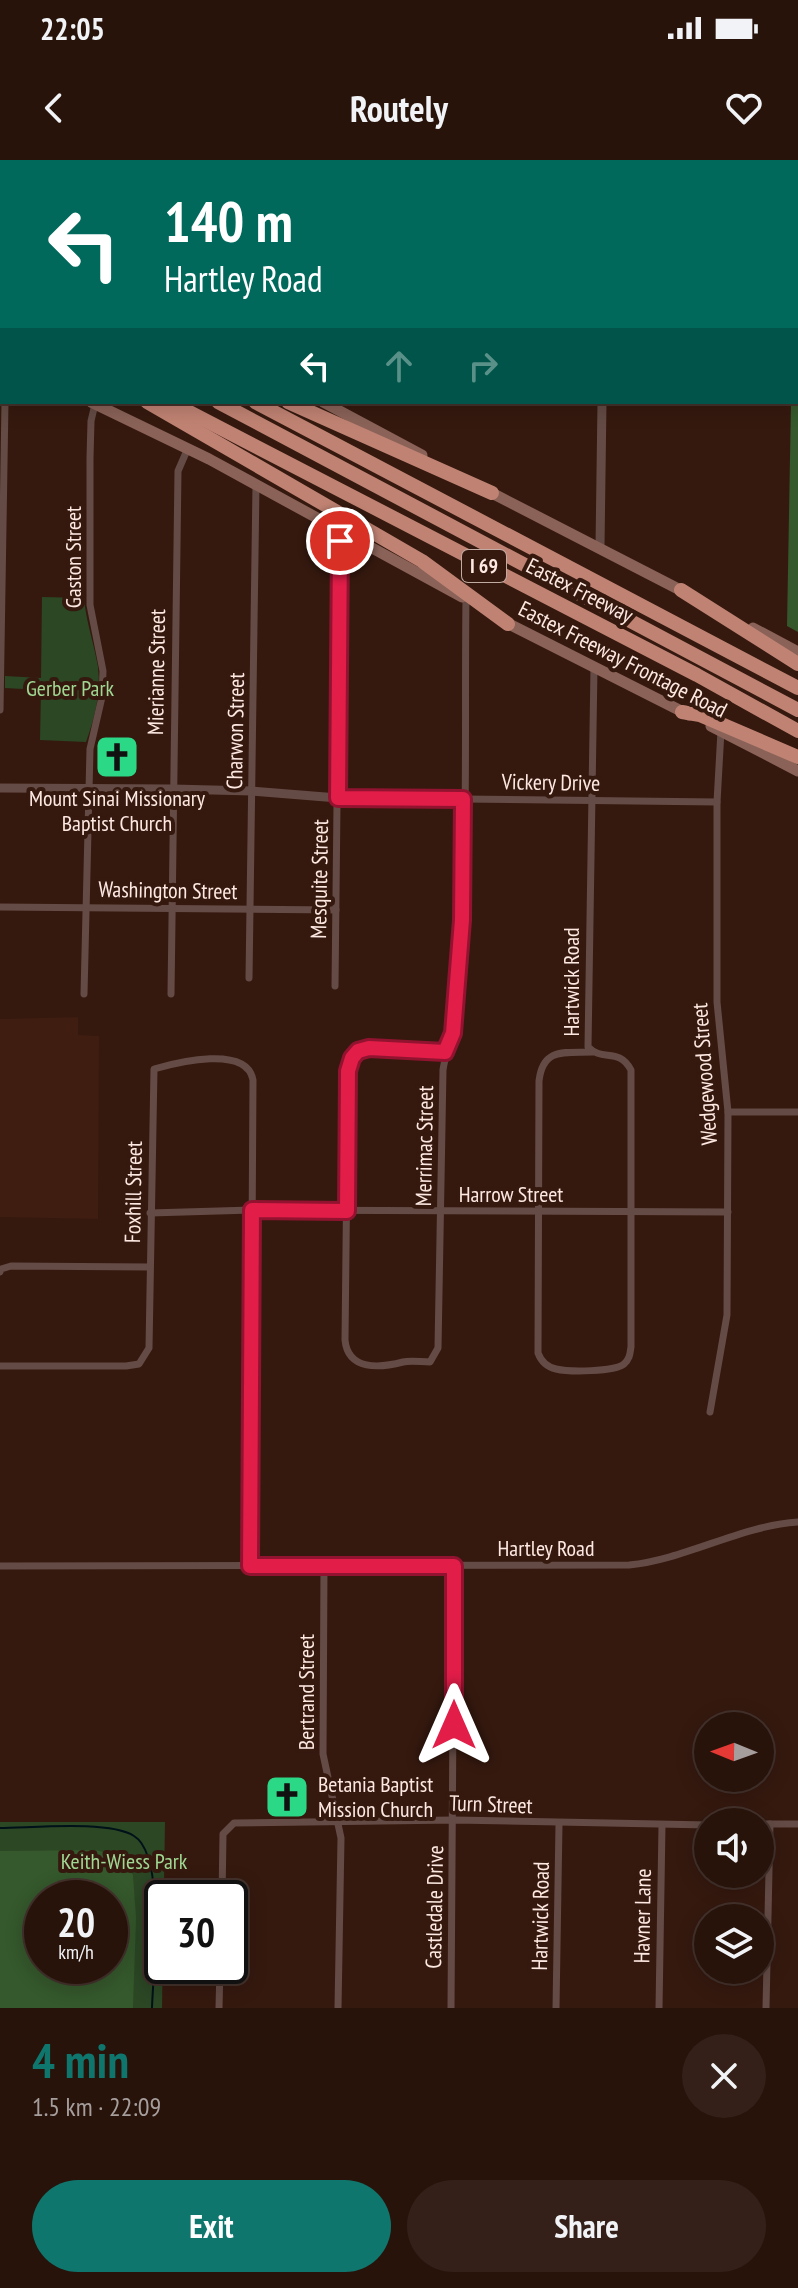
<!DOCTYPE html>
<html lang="en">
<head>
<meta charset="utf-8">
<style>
	:root { --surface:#28130b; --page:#342019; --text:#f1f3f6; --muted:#a59e9d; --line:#44322c; --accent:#0f766e }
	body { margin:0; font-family:"PT Sans Narrow",sans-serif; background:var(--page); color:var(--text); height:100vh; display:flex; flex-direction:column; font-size:30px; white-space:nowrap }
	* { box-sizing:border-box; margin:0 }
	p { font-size:26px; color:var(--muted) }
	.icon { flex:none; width:44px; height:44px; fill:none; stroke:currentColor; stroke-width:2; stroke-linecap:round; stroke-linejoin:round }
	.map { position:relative; height:1848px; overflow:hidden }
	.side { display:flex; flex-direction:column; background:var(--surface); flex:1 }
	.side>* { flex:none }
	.banner { position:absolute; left:0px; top:0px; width:798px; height:244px; box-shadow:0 4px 20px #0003,0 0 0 2px var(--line); background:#00695c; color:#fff; overflow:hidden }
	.needle { width:52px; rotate:271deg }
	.buttons { position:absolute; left:694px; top:1552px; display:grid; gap:16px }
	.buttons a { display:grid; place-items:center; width:80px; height:80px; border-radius:50%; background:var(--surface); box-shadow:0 4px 20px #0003,0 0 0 2px var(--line); font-size:40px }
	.speed { position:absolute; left:24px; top:1720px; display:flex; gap:16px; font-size:40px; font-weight:700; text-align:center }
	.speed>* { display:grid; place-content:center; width:104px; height:104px; border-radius:50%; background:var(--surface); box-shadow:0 4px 20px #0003,0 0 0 2px var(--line); line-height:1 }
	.speed small { font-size:20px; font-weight:400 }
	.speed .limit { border:4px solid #111; border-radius:12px; background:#fff; color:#111 }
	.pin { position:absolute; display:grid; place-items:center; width:68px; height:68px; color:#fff; margin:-34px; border:4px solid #fff; border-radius:50%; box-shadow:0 2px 8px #0007 }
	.me { position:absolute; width:88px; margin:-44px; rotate:0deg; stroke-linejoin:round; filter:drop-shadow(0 0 6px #0008) }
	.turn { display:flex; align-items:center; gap:28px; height:168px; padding:0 32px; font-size:36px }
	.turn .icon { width:104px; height:104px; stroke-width:2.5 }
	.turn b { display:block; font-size:56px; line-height:68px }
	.lanes { display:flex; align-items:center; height:76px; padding:0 32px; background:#0003; justify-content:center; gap:40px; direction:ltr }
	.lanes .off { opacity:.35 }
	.round { display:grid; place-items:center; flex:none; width:84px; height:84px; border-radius:42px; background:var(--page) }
	.summary { display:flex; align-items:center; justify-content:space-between; height:136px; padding:0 32px }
	h1 { font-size:48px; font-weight:700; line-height:60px; color:var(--accent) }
	.action { display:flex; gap:16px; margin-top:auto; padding:16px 32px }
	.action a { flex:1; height:92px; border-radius:48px; background:var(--accent); color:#fff; font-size:32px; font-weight:700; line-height:92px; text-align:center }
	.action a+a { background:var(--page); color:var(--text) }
	.status { display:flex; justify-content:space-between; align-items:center; height:56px; padding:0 40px; background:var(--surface); direction:ltr }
	.status svg { height:22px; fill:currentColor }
	header { display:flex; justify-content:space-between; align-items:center; height:104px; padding:0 32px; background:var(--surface); font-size:36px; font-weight:700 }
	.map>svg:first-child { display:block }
	.built { fill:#3f1d10 }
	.green { fill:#2b4724; fill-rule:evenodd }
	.forest { fill:#35582c; fill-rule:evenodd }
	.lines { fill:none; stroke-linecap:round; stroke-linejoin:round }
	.stream { stroke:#001119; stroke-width:2 }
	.minor { stroke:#644b45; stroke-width:7 }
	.tertiary { stroke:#644b45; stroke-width:9 }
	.secondary { stroke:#8a6258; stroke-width:11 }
	.motorway { stroke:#c08373; stroke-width:14 }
	.route-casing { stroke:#92132f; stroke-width:20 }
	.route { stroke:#e11d48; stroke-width:14 }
	.labels { text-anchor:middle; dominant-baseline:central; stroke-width:8; stroke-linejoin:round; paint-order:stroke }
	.shield { fill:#35190f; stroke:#c1aba3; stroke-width:2 }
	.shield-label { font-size:20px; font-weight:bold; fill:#fde9e2 }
	.street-label { font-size:22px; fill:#fde9e2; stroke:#35190f }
	.park-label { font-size:22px; fill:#a0d893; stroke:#35190f }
	.poi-label { font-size:22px; fill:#fde9e2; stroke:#35190f }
</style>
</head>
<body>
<div class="status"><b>22:05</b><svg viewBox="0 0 49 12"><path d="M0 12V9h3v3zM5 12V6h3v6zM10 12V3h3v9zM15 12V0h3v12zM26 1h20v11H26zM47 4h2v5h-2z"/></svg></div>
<header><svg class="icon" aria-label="back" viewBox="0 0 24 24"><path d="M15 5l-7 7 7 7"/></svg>Routely<svg class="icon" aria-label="heart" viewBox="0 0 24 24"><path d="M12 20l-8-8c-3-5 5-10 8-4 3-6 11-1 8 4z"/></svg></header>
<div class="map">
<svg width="798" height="1848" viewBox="0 0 798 1848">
	<rect width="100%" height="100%" fill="#35190f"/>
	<path class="built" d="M78,857V875L99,876L98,1059L0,1057V859Z"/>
	<g class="green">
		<path d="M42,437L84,438C86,462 94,483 98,507C101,533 95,557 86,582L40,580L41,530L5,528V516L41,518Z"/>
		<path d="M0,1662H165L162,1848H0ZM42,1738H110V1806H42Z"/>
	</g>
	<g class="forest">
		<path d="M796,8L798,9V472L787,466L791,242H796Z"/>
		<path d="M95,1690L121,1696L133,1715L136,1758L133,1848H0V1691ZM42,1738H110V1806H42Z"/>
	</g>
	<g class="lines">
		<path class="stream" d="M0,1668C31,1668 109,1660 134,1676C166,1695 153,1812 152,1848"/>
		<g class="minor">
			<path d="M295,0V2"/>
			<path d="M48,2V0"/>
			<path d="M172,2V0"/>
			<path d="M0,550L5,242"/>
			<path d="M463,639L717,642"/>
			<path d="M0,747L336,750"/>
			<path d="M249,818L256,324"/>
			<path d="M335,826L340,372"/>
			<path d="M84,834L90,589L102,537L103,511L90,445V298L91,261L95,244"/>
			<path d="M171,834L178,311L188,288"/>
			<path d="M445,892L369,888L358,891L352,898L348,911L345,1180C348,1211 380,1208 403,1202C411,1200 421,1202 430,1202L438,1188L443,910C445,894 452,881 453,868C470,728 464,580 466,439"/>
			<path d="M593,892C565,893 543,887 539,921L538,1193C541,1201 547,1207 556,1209C569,1212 614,1212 624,1204C630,1199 630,1193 631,1187V910C619,887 602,902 588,887L594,507"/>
			<path d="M728,952H798"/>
			<path d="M150,1053L252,1050L728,1052"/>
			<path d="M0,1112L1,1109L11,1106L149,1107"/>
			<path d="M0,1206H126L139,1204L149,1188L154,909C178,902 247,885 253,920L250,1406"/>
			<path d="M710,1252L727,1155L728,952L717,842V642L721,571"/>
			<path d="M0,1406L629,1405C687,1399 739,1366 798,1362"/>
			<path d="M324,1406L323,1594L341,1678L338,1848"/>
			<path d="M760,1664H798"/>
			<path d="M222,1738L223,1674L234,1663L454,1660L708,1665"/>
			<path d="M219,1848L220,1806"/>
			<path d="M451,1848L454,1406"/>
			<path d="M556,1848L559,1664"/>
			<path d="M659,1848L662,1665"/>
			<path d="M766,1848L770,1664"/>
		</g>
		<g class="tertiary">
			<path d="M602,2V0"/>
			<path d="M600,387L602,242"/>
			<path d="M0,628L173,629L252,631L338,638L463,639"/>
		</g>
		<g class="secondary">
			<path d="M0,68L2,69"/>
			<path d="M0,195L2,196"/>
			<path d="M91,242L209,299L462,437"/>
			<path d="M323,242L422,295"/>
			<path d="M486,330L688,434"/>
			<path d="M501,460L689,555"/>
			<path d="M753,468L798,492"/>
			<path d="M711,566L798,611"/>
		</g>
		<g class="motorway">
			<path d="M0,111L2,112"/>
			<path d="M0,130L2,131"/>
			<path d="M0,153L2,154"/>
			<path d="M147,242L422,401L508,464"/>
			<path d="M170,242L697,515L798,571"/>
			<path d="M218,242L798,550"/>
			<path d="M255,242L798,528"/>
			<path d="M288,242L492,333"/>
			<path d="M681,430L798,504"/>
			<path d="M682,552L700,555L798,597"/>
		</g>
	</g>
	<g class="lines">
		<g class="route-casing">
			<path id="route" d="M340,381L338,638L463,639L462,760L453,873L445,892L369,888L358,891L352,898L348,911L347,1051L252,1050L250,1406H454V1565"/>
		</g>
		<use href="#route" class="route"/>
	</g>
	<defs>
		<g id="church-square" transform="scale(2.3)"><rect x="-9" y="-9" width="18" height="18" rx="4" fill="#2ad885" stroke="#35190f"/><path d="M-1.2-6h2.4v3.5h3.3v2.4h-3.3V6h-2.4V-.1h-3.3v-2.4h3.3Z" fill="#111"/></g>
	</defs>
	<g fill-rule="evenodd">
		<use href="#church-square" x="117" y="597"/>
		<use href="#church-square" x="287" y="1637"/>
	</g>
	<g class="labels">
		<rect class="shield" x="462" y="390" width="44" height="32" rx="6"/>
		<g class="shield-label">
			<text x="484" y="406">I 69</text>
		</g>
		<g class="street-label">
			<text transform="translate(73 397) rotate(-90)">Gaston Street</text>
			<text transform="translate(580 430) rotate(27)">Eastex Freeway</text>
			<text transform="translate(623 499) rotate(27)">Eastex Freeway Frontage Road</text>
			<text transform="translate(156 512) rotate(-89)">Mierianne Street</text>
			<text transform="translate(235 571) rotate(-89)">Charwon Street</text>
			<text transform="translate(551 622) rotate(1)">Vickery Drive</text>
			<text transform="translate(319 719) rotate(-89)">Mesquite Street</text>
			<text transform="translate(168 730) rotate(1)">Washington Street</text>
			<text transform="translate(571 822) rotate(-90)">Hartwick Road</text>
			<text transform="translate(704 914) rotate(-94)">Wedgewood Street</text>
			<text transform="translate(424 986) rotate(-89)">Merrimac Street</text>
			<text transform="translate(133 1032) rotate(-89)">Foxhill Street</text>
			<text x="511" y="1034">Harrow Street</text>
			<text x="546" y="1388">Hartley Road</text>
			<text transform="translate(306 1532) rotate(-90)">Bertrand Street</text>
			<text transform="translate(491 1644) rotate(2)">Turn Street</text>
			<text transform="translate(434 1747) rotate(-89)">Castledale Drive</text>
			<text transform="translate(540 1756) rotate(-89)">Hartwick Road</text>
			<text transform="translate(642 1756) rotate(-89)">Havner Lane</text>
		</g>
		<g class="park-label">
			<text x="70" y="528">Gerber Park</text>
			<text x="124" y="1701">Keith-Wiess Park</text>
		</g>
		<g class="poi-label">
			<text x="117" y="638">Mount Sinai Missionary<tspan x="117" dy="25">Baptist Church</tspan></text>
			<text x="318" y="1624" text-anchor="start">Betania Baptist<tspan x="318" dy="25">Mission Church</tspan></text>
		</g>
	</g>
</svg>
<div class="buttons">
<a><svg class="needle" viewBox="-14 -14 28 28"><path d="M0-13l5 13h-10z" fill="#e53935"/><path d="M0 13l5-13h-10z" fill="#a59e9d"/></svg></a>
<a><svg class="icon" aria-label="sound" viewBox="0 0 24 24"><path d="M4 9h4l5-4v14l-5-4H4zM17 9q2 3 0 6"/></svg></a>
<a><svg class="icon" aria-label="layers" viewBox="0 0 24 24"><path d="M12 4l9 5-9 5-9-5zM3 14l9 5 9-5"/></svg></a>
</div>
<div class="speed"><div>20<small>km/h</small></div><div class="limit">30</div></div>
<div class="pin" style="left:340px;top:381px;background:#d93025"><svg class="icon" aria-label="arrive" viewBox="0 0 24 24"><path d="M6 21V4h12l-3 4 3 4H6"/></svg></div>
<svg class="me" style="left:454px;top:1565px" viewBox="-20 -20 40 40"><path d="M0-17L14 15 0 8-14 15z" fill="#e11d48" stroke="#fff" stroke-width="4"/></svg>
<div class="banner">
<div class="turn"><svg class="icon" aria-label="left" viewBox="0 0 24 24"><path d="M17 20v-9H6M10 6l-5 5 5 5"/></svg><div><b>140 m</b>Hartley Road</div></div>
<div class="lanes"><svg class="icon" aria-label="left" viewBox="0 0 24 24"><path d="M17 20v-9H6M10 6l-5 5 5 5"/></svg><svg class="icon off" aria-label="ahead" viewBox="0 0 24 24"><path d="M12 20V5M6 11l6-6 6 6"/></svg><svg class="icon off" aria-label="right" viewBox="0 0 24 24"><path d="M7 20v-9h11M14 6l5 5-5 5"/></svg></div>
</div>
</div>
<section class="side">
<div class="summary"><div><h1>4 min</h1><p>1.5 km · 22:09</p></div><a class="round"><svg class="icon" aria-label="close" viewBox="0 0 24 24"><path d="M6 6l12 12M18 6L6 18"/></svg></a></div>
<div class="action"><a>Exit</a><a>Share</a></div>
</section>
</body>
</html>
